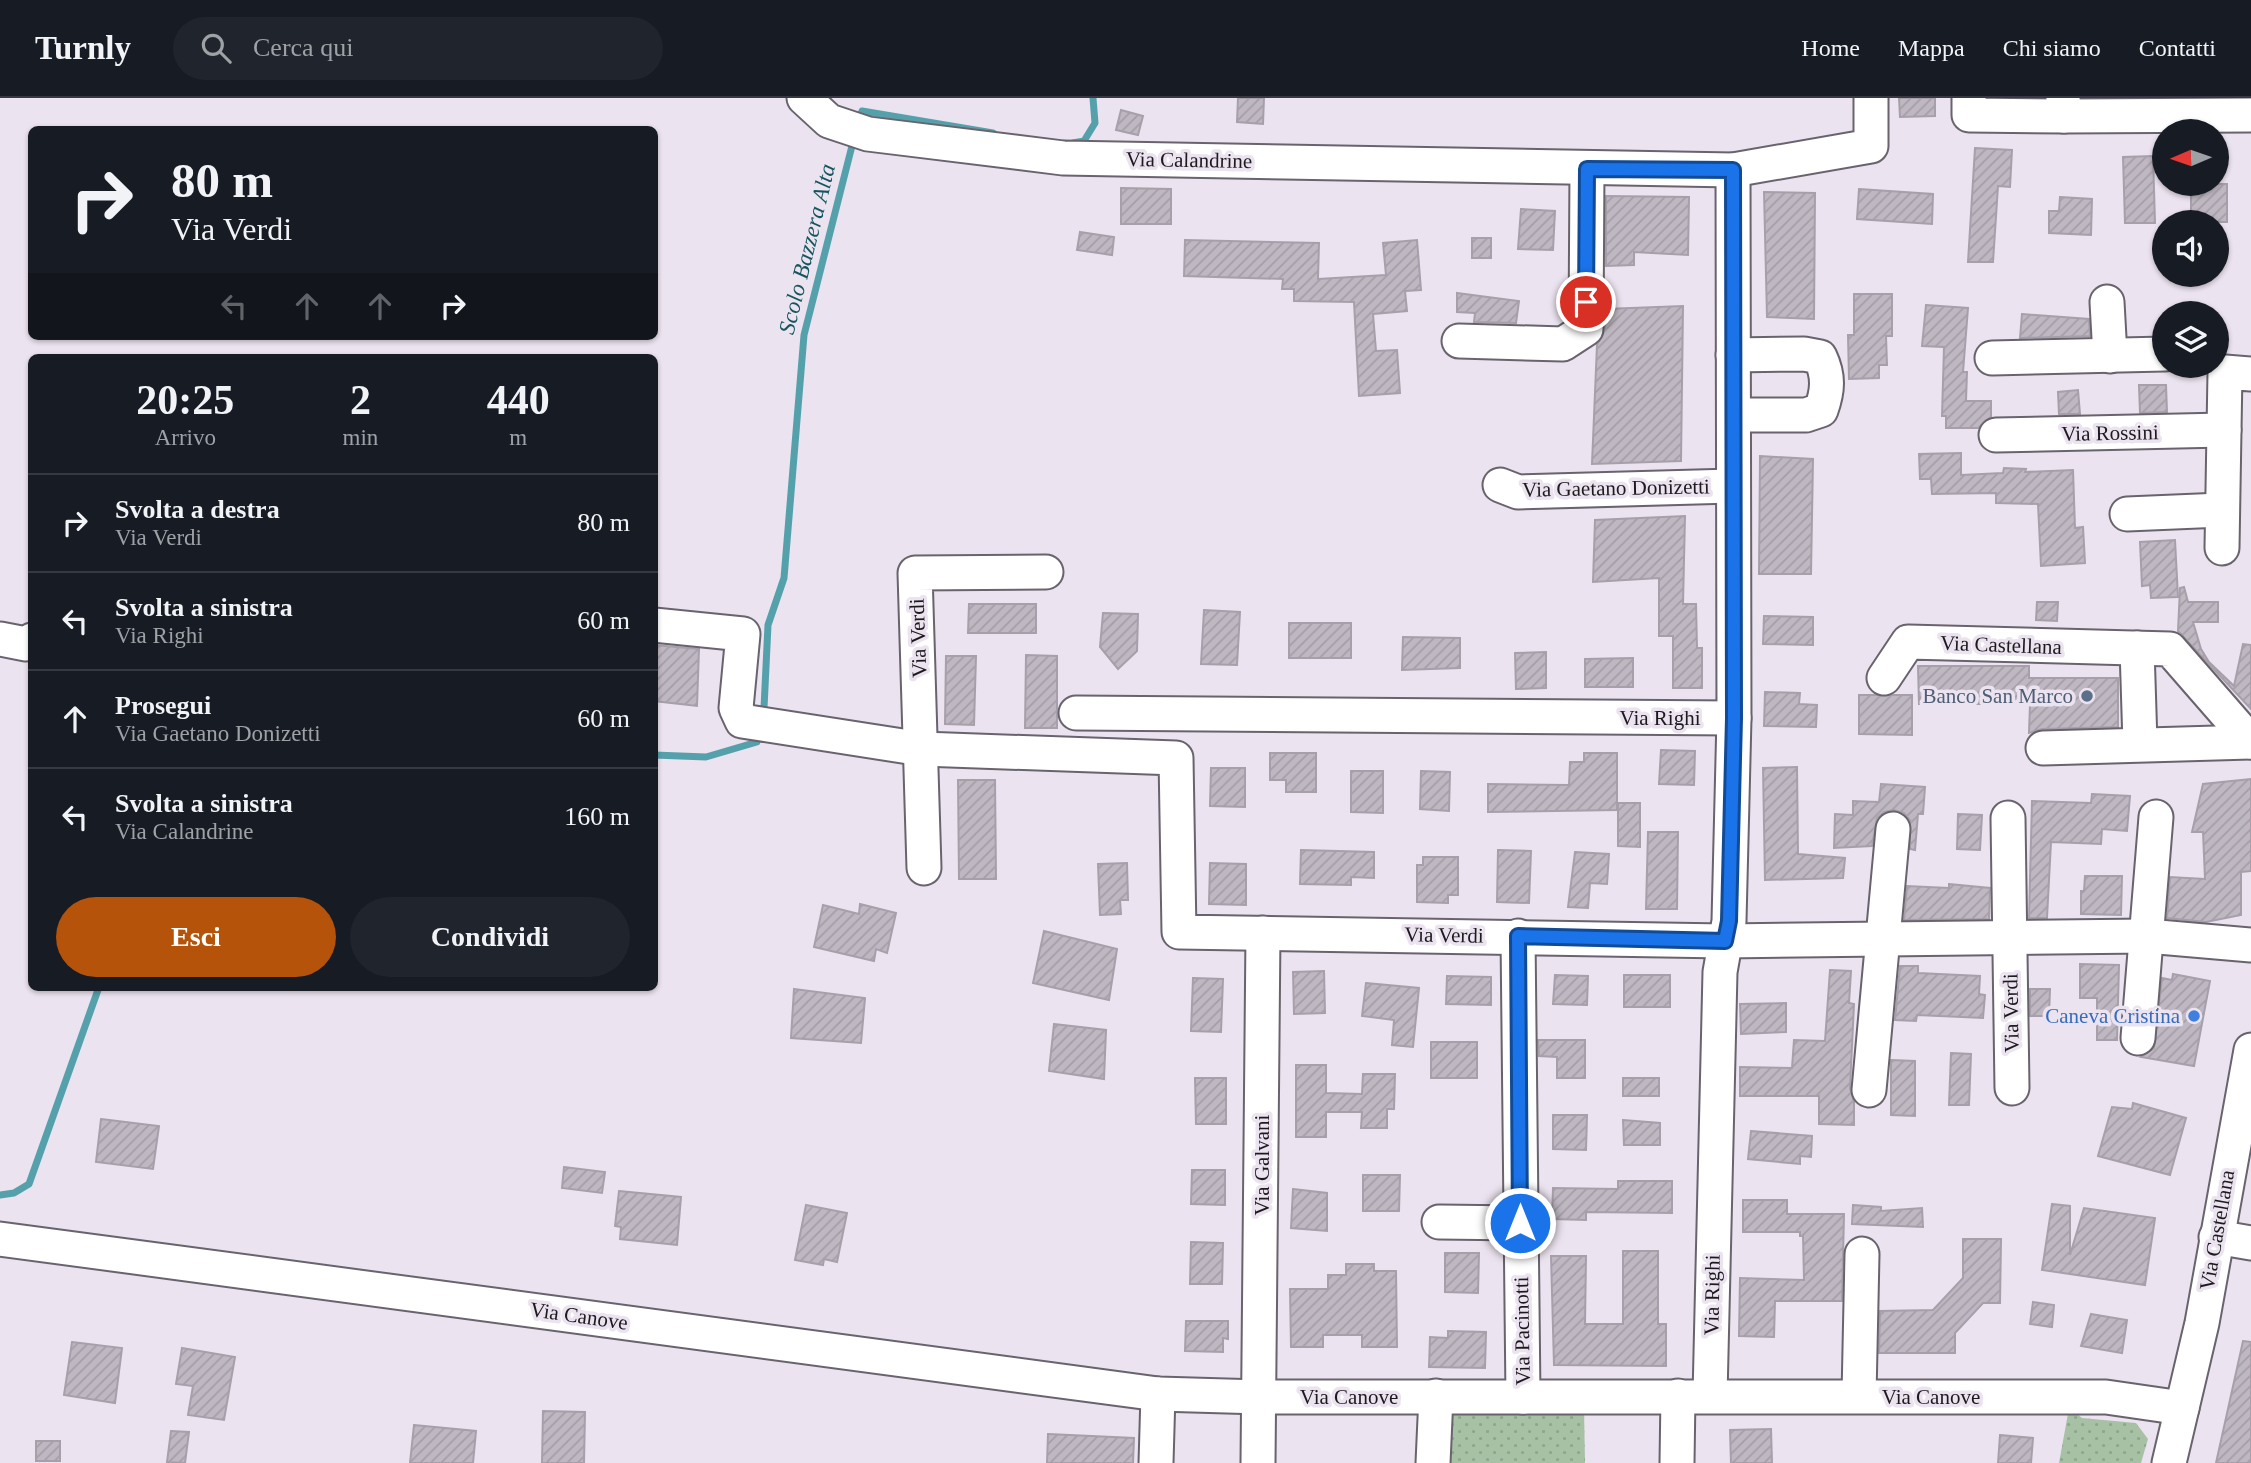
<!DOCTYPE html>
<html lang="it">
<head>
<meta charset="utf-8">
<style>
	:root { --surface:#171b24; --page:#20242c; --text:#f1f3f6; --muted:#9ea1a6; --line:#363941; --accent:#b45309 }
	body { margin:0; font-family:Georgia,serif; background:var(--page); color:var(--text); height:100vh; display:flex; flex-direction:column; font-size:26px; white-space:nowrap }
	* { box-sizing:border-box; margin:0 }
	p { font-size:23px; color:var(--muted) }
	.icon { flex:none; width:38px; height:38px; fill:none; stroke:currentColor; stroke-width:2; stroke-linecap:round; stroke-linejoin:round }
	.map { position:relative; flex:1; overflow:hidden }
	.panel { position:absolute; left:28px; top:256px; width:630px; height:637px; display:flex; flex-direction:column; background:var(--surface); border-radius:10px; box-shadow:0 2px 5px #0004 }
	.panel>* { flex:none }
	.hud { position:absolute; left:28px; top:28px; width:630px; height:214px; border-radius:10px; box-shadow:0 2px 5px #0004; background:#171b24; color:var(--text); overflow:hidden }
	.needle { width:46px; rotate:268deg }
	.fabs { position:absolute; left:2152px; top:21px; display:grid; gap:14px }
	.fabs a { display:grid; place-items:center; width:77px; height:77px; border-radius:50%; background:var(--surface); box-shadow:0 2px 5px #0004; font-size:35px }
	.pin { position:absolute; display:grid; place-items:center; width:60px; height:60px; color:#fff; margin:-30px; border:4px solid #fff; border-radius:50%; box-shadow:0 2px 7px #0007 }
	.me { position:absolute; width:77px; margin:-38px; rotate:0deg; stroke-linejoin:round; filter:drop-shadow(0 0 5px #0008) }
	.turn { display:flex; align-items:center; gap:24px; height:147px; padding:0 28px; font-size:32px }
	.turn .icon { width:91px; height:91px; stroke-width:2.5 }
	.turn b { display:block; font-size:49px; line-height:60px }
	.lanes { display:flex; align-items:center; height:66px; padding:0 28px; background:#0003; justify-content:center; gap:35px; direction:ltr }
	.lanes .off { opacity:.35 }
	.eta { display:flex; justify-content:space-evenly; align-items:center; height:119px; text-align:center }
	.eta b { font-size:42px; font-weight:700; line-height:49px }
	.cta { display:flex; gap:14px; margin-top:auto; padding:14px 28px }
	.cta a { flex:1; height:80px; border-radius:42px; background:var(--accent); color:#fff; font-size:28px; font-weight:700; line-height:80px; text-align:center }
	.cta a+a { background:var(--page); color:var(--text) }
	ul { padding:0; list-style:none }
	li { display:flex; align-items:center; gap:21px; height:98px; padding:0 28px; border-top:2px solid var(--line) }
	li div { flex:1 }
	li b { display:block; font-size:26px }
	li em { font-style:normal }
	header { display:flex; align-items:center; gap:42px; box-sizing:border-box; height:98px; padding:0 35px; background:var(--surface); border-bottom:2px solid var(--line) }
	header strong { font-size:33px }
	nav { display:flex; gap:38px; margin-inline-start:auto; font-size:24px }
	.search { width:490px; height:63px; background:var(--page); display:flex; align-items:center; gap:18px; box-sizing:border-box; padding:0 24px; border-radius:38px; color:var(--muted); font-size:26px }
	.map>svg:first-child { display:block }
	.green { fill:url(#green-dots) }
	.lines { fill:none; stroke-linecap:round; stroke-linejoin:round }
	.stream { stroke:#55a1ab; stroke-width:7 }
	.building { fill:url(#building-hatch); stroke:#a7a0ab; stroke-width:2 }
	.minor-casing { stroke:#69636d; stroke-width:37 }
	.minor { stroke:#fff; stroke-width:33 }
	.route-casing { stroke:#114b97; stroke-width:18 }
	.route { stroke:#1a73e8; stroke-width:12 }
	.service-dot { fill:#5c6f8a; stroke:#ebe3ef; stroke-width:2.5 }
	.shop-dot { fill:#3f7fe0; stroke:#ebe3ef; stroke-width:2.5 }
	.labels { text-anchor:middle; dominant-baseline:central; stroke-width:7; stroke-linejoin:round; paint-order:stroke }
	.street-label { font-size:21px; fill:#1d1a1e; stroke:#ebe3ef }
	.service-label { font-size:21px; fill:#4e5e75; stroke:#ebe3ef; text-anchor:end }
	.shop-label { font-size:21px; fill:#366cbe; stroke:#ebe3ef; text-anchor:end }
	.water-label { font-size:23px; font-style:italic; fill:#15565e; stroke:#ebe3ef }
</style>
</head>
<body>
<header>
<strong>Turnly</strong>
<div class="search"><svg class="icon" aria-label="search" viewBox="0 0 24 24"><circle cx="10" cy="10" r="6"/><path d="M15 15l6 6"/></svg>Cerca qui</div>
<nav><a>Home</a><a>Mappa</a><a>Chi siamo</a><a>Contatti</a></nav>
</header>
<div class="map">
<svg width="2251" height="1365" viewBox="0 0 2251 1365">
	<defs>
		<pattern id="green-dots" width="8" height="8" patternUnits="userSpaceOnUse" patternTransform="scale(1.75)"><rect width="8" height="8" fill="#a7c1a5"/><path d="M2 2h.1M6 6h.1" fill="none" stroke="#8fa58e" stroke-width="1.8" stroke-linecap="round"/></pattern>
		<pattern id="building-hatch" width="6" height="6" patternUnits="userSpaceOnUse" patternTransform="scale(1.75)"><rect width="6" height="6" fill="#bfb8c3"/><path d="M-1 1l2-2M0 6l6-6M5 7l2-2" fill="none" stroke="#a49ea7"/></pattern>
	</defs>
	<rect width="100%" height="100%" fill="#ebe3ef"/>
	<g class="green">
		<path d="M1584,1310L1585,1365H1433L1435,1312Z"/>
		<path d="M2069,1310L2082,1320L2136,1325L2148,1341L2141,1365H2059Z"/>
	</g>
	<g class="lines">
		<g class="stream">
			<path d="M858,25L862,13L993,35"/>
			<path d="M1073,45L1084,43L1095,25L1093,0"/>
			<path d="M764,610L768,527L784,480L804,237L854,40"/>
			<path d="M654,657L706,659L757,644L759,634"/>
			<path d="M0,1097L14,1095L29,1086L99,889"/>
		</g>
	</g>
	<g class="building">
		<path d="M1238,0H1264L1263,26L1237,24Z"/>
		<path d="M1899,0H1935V18L1900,19Z"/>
		<path d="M1121,12L1143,18L1138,37L1116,32Z"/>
		<path d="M1975,50L2012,52L2010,89L1998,88L1993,164H1968Z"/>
		<path d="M2153,58L2155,125H2125L2123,59Z"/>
		<rect x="2191" y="86" width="36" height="38"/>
		<path d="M1121,90L1171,91V126H1121Z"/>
		<path d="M1859,91L1933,96L1932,126L1857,121Z"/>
		<path d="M1764,94L1815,95L1814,221L1767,219Z"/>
		<path d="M1606,98L1689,99L1688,157L1634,154V167L1606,168Z"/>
		<path d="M2060,99L2092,101L2091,137L2049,135V113H2059Z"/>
		<path d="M1521,111L1555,113L1553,152L1518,151Z"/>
		<path d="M1080,134L1114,139L1112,157L1077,152Z"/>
		<rect x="1472" y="140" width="19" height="20"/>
		<path d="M1185,142L1319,145L1318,181L1386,177L1383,145L1417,142L1421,192L1405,193L1407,213L1373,216L1376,253L1397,252L1400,295L1359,298L1354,204L1294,203V191H1282L1283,181L1184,178Z"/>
		<path d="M1457,195L1519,203L1516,225L1474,224L1475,215L1457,214Z"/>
		<path d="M1854,196H1892V238H1886L1887,267H1879V280L1849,281L1848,237H1854Z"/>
		<path d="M1926,207L1968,210L1963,274H1967L1966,303H1991V319L1978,330H1946V318H1942L1944,249L1922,248Z"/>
		<path d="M1683,208L1681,363L1592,366L1597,247L1605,232V211Z"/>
		<path d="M2022,216L2089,221L2090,238L2020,240Z"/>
		<path d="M2139,287H2166L2167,314L2140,315Z"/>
		<path d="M2078,292L2080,316H2059L2058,294Z"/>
		<path d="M1961,355V377L2003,375L2004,370L2026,371L2025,374L2073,372L2075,430L2083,429L2085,465L2041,468L2038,406L1996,405V395L1932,396L1931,381H1920L1919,356Z"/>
		<path d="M1760,358L1813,361L1811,476H1759Z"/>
		<path d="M1685,418L1683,506H1696L1697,550H1702V590H1673V538H1659V480L1593,484L1595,422Z"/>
		<path d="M2175,442L2178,499L2151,500L2150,487L2142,488L2140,444Z"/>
		<path d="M2184,489L2188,504H2218V524H2193L2201,551L2209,564L2234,588L2243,546L2251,547V611L2178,533L2180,490Z"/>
		<path d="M2037,504H2058L2057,523L2036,522Z"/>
		<path d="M969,506H1036V535H968Z"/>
		<path d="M1204,512L1240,514L1237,567L1201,566Z"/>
		<path d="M1103,515L1138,516L1137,553L1118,571L1100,549Z"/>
		<path d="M1764,518L1813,519V547L1763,546Z"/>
		<rect x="1289" y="525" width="62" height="35"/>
		<path d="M1403,539L1460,540V570L1402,572Z"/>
		<path d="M654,547L699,551L697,608L654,603Z"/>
		<path d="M1546,554V590L1516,591L1515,555Z"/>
		<path d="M1026,557L1057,558V630H1025Z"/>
		<path d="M946,558H976L974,627L945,626Z"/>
		<path d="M1633,560V589H1585V561Z"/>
		<path d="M1918,568H2029V580H2118V629L2042,631L2029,635L2030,606H1919Z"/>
		<path d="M1765,594L1800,595L1799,606L1817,607L1816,629L1764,628Z"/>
		<path d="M1859,597H1912V637L1859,636Z"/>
		<path d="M1661,652L1695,653L1694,687L1659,686Z"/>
		<path d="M1270,655H1316V694H1286V682H1270Z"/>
		<path d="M1584,655H1617V712L1488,714V686L1569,687L1570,664H1584Z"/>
		<path d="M1797,669L1798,756L1845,760L1843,780L1765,782L1763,670Z"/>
		<path d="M1211,670H1245V709L1210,708Z"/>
		<path d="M1351,673H1383V715L1351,714Z"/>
		<path d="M1421,673L1450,674L1449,713L1420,711Z"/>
		<path d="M2251,681V773L2241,774V817L2206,824L2167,820L2170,779L2205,781L2203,734H2192L2203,686Z"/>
		<path d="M958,682H995L996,781H959Z"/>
		<path d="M1881,686L1925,689L1923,716H1918L1915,752L1910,751V722L1904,715L1894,712L1884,714L1877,720L1872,748L1834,750L1835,716L1853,717V703L1879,704Z"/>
		<path d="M2092,696L2130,698L2127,733L2102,731L2101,746L2051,744L2047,820H2029L2032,703L2091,705Z"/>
		<path d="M1618,705H1640V749L1618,748Z"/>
		<path d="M1958,716L1982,717L1980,752L1957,751Z"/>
		<path d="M1648,734H1678L1677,811H1646Z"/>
		<path d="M1301,752L1374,754V780L1351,779V787L1300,786Z"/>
		<path d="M1498,752L1531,753L1529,805L1497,804Z"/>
		<path d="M1575,754L1609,756L1607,786L1590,785L1588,810L1568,809Z"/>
		<path d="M1423,759H1458V797H1448V805L1417,804V767H1423Z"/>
		<path d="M1127,765L1128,802H1120L1121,816L1100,817L1098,766Z"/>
		<path d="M1210,765L1246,766V807L1209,806Z"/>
		<path d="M2085,778H2122L2121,817L2081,816V793H2084Z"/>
		<path d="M1949,786L1990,790L1989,821L1904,822L1907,788L1949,790Z"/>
		<path d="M860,806L896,815L887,855L876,851L874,863L814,849L823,807L859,816Z"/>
		<path d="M1044,833L1117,851L1109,902L1033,885Z"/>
		<path d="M2080,866L2119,867L2117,942H2097V900H2080Z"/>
		<path d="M1900,868H1918V875L1980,878L1979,896L1985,897L1983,920L1917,917L1916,923L1895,922Z"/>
		<path d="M1830,872L1851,873L1849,905L1854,906L1850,990L1854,1004V1027L1819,1026V998H1740V969L1792,970L1794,942L1825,943Z"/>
		<path d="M1324,873L1325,915L1294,916L1293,874Z"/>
		<path d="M2173,876L2210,883L2194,968L2141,959L2154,950L2162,880L2172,882Z"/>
		<path d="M1555,877L1588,878L1587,907L1553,906Z"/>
		<rect x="1624" y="877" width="46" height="32"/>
		<path d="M1447,878L1491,879V907L1446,906Z"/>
		<path d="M1193,880L1223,881L1221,934L1191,933Z"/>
		<path d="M1366,885L1419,890L1413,949L1392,947L1394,922L1362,918Z"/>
		<path d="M794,891L865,900L861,945L791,940Z"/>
		<path d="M2030,891H2050L2049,918H2030Z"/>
		<path d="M1786,905V934L1741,936L1740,906Z"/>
		<path d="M1054,926L1106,932L1104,981L1049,973Z"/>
		<path d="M1538,942H1585V980H1557V959L1539,958Z"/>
		<rect x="1431" y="944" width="46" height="36"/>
		<path d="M1951,955L1971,956L1969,1007H1949Z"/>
		<path d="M1891,962L1915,963V1018L1891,1017Z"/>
		<path d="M1296,967H1326V995L1362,996L1363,976H1395L1394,1011H1387V1030H1361L1362,1014H1326V1039H1296Z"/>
		<path d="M1195,980H1226V1026H1196Z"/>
		<rect x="1623" y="980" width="36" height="18"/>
		<path d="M2133,1005L2186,1020L2170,1077L2098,1058L2112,1009L2132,1011Z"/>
		<path d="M1553,1017H1587L1586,1052L1553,1051Z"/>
		<path d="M101,1021L159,1028L153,1071L96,1064Z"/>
		<path d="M1623,1022L1660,1025V1047H1624Z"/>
		<path d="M1751,1033L1812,1038L1811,1059L1800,1058V1066L1748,1061Z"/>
		<path d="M564,1069L605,1074L602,1095L562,1090Z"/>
		<path d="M1192,1072H1225V1107L1191,1106Z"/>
		<path d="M1363,1077H1400L1399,1113H1363Z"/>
		<path d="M1618,1083H1672V1115L1586,1114V1122L1552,1121L1553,1090L1618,1091Z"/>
		<path d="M1293,1091L1327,1095V1133L1291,1130Z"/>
		<path d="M619,1093L681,1099L677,1147L620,1141L621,1129L615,1128Z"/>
		<path d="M1743,1102H1787V1116H1844L1842,1203H1775L1774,1239L1739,1238L1740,1180L1804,1182L1803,1138H1800V1134H1743Z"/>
		<path d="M2052,1106L2070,1108V1157L2084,1110L2155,1120L2145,1187L2042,1172Z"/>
		<path d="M806,1107L847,1115L837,1164L824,1161L823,1167L795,1162Z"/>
		<path d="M1853,1107L1881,1109V1113L1922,1110L1923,1129L1852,1126Z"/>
		<path d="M1963,1141H2001L2000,1205H1983L1955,1235V1255H1879L1880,1213L1933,1212L1963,1180Z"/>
		<path d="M1191,1144L1223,1145L1222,1186H1190Z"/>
		<path d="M1623,1153H1658V1226H1666V1268L1554,1267L1551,1158H1586L1585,1226H1623Z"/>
		<path d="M1445,1155H1479L1478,1195L1445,1194Z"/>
		<path d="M1346,1166H1374V1173H1396L1397,1249H1362V1237H1323V1249H1291L1290,1191H1328V1177H1346Z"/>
		<path d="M2033,1204L2054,1207L2052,1229L2030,1226Z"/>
		<path d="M2091,1216L2127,1222L2122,1255L2081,1248Z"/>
		<path d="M1186,1223H1228V1241L1223,1240V1254L1185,1253Z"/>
		<path d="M1448,1233L1486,1234L1485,1270L1429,1269L1430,1239L1448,1240Z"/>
		<path d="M2243,1243L2251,1244V1365H2216Z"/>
		<path d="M72,1244L122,1250L115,1305L64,1297Z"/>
		<path d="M182,1250L235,1259L224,1322L188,1317L193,1288L176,1286Z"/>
		<path d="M543,1313L585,1314L584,1365H542Z"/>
		<path d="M414,1327L476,1333L473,1365H410Z"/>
		<path d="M1771,1331L1772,1365H1731L1730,1332Z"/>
		<path d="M171,1333L189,1334L185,1365L167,1364Z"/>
		<path d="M1048,1336L1134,1340L1133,1365H1047Z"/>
		<path d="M2000,1337L2033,1340L2031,1365H1998Z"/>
		<rect x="36" y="1343" width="24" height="20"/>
	</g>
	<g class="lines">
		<g class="minor-casing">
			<g id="minor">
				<path d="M804,0L829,23L868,36L1063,60L1733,72L1871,48V0"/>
				<path d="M1969,0V17L2064,18"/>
				<path d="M2063,0L2064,18L2251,17"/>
				<path d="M2107,204L2110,258"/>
				<path d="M1459,243L1563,246L1586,231L1587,71"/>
				<path d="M1733,257L1804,256L1820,259C1829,278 1828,292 1821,312L1806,317H1734"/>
				<path d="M1992,260L2165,256"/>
				<path d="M1996,337L2224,332"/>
				<path d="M1500,387L1518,394L1733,388"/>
				<path d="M2127,416L2222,412"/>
				<path d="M2222,450L2225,274L2251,276"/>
				<path d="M654,527L743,536L736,610L742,623L922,651L1176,660L1179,834L1725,843L2147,838L2251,847"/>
				<path d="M0,541L26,546L32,542"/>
				<path d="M2137,550L2140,646"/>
				<path d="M1884,580L1908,544L2170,551L2251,644"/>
				<path d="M1076,615L1734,620"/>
				<path d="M2043,650L2251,644"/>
				<path d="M2008,720L2012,990"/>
				<path d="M924,770L915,475L1046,474"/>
				<path d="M1518,838L1523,1299"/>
				<path d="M2138,940L2156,719"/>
				<path d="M1869,992L1893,731"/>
				<path d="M1439,1124L1520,1125"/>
				<path d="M2216,1139L2251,1145"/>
				<path d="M0,1141L1158,1296L1261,1299H2106L2182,1310"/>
				<path d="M1710,1298L1720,874L1729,823L1734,620L1733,72"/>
				<path d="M1859,1298L1862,1156"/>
				<path d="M1156,1365L1158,1296"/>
				<path d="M1258,1365L1263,835"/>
				<path d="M1433,1365L1436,1298"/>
				<path d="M1677,1365L1678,1298"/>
				<path d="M2169,1365L2202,1225L2251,952"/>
			</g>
		</g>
		<use href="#minor" class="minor"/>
	</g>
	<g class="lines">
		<g class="route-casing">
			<path id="route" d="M1520,1125L1518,838L1725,843L1729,823L1734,620L1733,72L1587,71L1586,204"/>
		</g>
		<use href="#route" class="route"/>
	</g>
	<circle class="service-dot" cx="2087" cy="598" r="7"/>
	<circle class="shop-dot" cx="2194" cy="918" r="7"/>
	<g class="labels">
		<g class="street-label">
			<text transform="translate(1189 62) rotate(1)">Via Calandrine</text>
			<text transform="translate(2110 335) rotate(-1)">Via Rossini</text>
			<text transform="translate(1616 390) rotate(-1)">Via Gaetano Donizetti</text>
			<text transform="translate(918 540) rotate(-92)">Via Verdi</text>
			<text transform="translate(2001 547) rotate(2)">Via Castellana</text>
			<text x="1660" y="620">Via Righi</text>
			<text transform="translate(1444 837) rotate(1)">Via Verdi</text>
			<text transform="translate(2011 915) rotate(-91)">Via Verdi</text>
			<text transform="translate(1262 1067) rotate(-90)">Via Galvani</text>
			<text transform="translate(2217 1132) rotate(-80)">Via Castellana</text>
			<text transform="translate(1712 1197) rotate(-89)">Via Righi</text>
			<text transform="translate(579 1218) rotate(8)">Via Canove</text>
			<text transform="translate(1522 1233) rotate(-91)">Via Pacinotti</text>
			<text x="1349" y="1299">Via Canove</text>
			<text x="1931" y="1299">Via Canove</text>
		</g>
		<g class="service-label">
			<text x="2073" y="598">Banco San Marco</text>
		</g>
		<g class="shop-label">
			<text x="2180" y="918">Caneva Cristina</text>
		</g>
		<g class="water-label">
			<text transform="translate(807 151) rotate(-76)">Scolo Bazzera Alta</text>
		</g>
	</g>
</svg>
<div class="fabs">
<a><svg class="needle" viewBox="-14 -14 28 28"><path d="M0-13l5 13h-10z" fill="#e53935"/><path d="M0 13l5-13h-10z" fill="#9ea1a6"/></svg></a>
<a><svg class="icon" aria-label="sound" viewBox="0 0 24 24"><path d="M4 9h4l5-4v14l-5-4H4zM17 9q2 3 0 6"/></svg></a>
<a><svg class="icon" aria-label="layers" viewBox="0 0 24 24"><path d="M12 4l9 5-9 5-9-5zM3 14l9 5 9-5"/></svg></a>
</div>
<div class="pin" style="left:1586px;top:204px;background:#d93025"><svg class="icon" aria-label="arrive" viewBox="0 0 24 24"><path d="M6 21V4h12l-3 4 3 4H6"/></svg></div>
<svg class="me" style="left:1520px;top:1125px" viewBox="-20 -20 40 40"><circle r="17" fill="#1a73e8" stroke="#fff" stroke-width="3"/><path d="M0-11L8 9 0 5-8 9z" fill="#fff"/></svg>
<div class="hud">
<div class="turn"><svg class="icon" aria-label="right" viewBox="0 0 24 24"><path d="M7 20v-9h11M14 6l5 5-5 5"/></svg><div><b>80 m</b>Via Verdi</div></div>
<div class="lanes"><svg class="icon off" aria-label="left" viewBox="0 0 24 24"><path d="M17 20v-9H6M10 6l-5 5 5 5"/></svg><svg class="icon off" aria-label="ahead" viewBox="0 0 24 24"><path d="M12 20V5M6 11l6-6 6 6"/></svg><svg class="icon off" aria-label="ahead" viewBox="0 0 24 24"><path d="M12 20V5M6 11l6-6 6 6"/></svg><svg class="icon" aria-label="right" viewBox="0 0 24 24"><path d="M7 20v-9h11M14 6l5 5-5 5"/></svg></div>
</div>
<section class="panel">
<div class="eta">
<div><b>20:25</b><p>Arrivo</p></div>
<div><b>2</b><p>min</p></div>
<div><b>440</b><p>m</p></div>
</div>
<ul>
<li><svg class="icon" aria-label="right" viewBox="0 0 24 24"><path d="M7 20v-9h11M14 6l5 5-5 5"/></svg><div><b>Svolta a destra</b><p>Via Verdi</p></div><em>80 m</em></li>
<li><svg class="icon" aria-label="left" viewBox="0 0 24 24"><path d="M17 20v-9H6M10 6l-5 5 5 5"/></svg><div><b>Svolta a sinistra</b><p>Via Righi</p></div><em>60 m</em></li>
<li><svg class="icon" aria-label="ahead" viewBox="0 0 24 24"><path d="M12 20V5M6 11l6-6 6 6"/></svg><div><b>Prosegui</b><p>Via Gaetano Donizetti</p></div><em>60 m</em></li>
<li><svg class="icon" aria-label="left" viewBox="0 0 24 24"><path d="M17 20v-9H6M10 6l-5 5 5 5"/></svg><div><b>Svolta a sinistra</b><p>Via Calandrine</p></div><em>160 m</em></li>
</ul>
<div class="cta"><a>Esci</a><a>Condividi</a></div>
</section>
</div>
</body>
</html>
